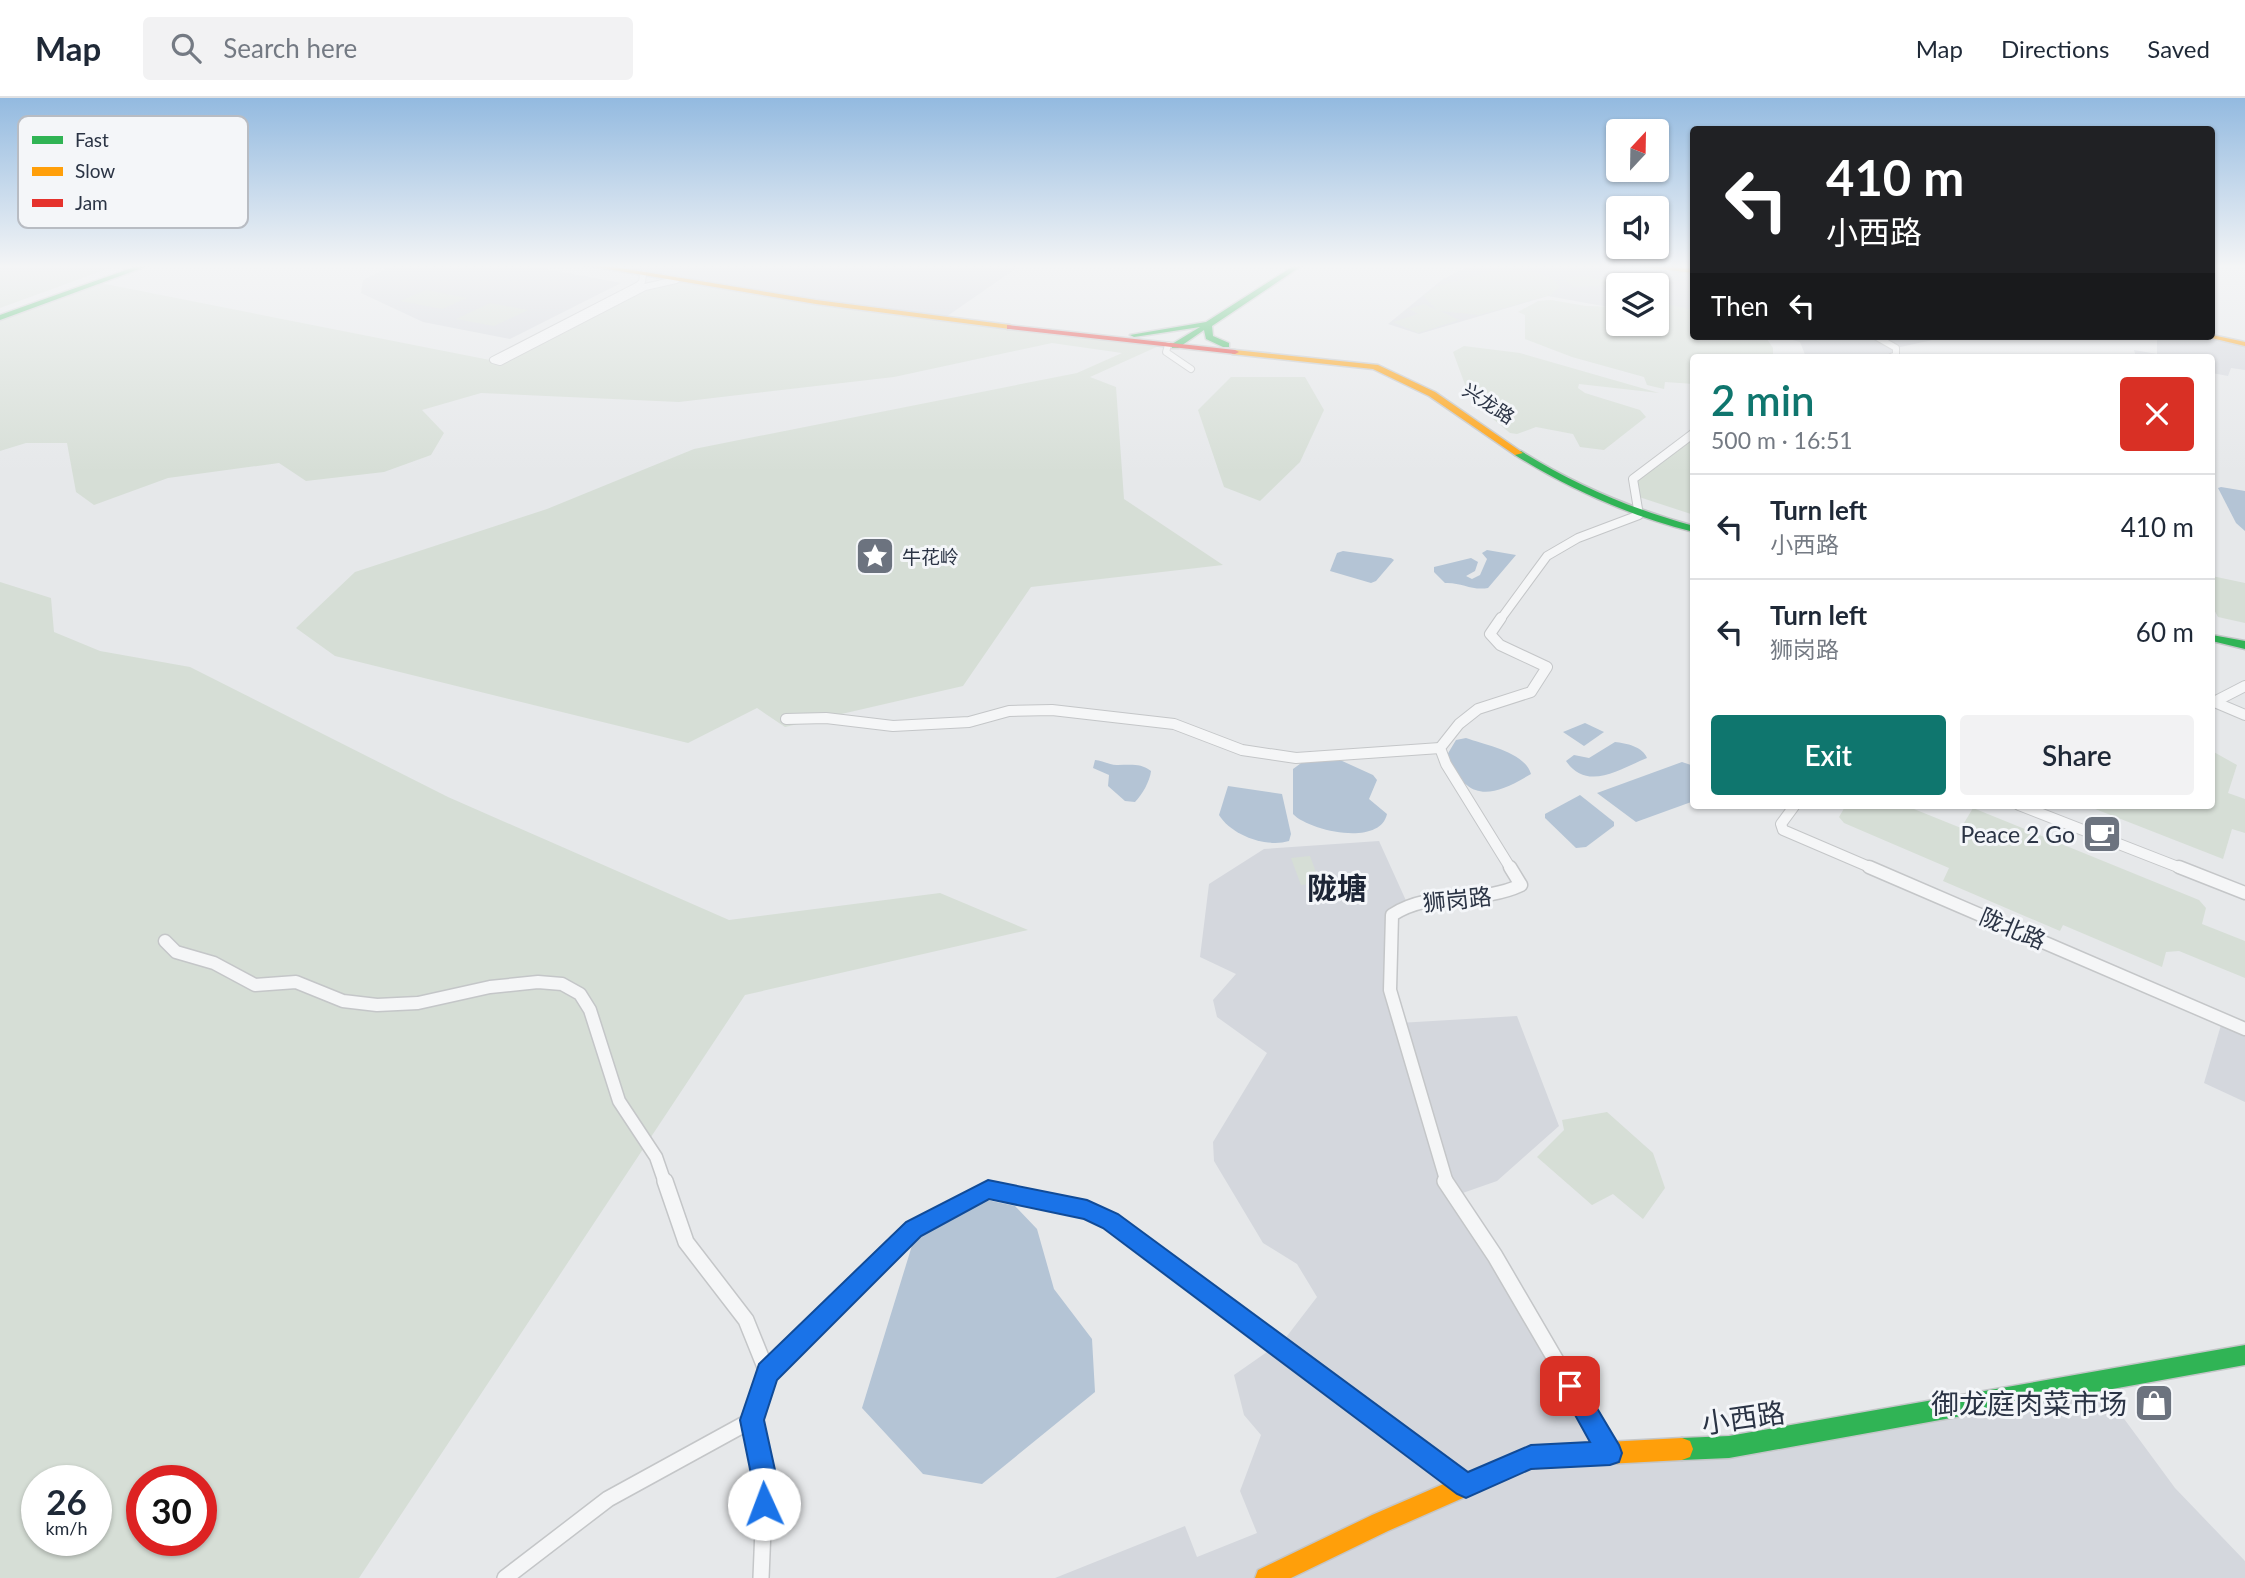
<!DOCTYPE html>
<html lang="en">
<head>
<meta charset="utf-8">
<style>
	:root { --surface:#fff; --page:#f2f2f3; --text:#1f2937; --muted:#747a83; --line:#e0e1e3; --accent:#0f766e }
	body { margin:0; font-family:Lato,"Noto Sans SC",sans-serif; background:var(--page); color:var(--text); height:100vh; display:flex; flex-direction:column; font-size:26px; white-space:nowrap }
	* { box-sizing:border-box; margin:0 }
	p { font-size:23px; color:var(--muted) }
	.icon { flex:none; width:38px; height:38px; fill:none; stroke:currentColor; stroke-width:2; stroke-linecap:round; stroke-linejoin:round }
	.map { position:relative; flex:1; overflow:hidden }
	.details { position:absolute; left:1690px; top:256px; width:525px; height:455px; display:flex; flex-direction:column; background:var(--surface); border-radius:7px; box-shadow:0 2px 5px #0004 }
	.details>* { flex:none }
	.top-card { position:absolute; left:1690px; top:28px; width:525px; height:214px; border-radius:7px; box-shadow:0 2px 5px #0004; background:#202124; color:#fff; overflow:hidden }
	.needle { width:46px; rotate:22deg }
	.buttons { position:absolute; left:1606px; top:21px; display:grid; gap:14px }
	.buttons a { display:grid; place-items:center; width:63px; height:63px; border-radius:7px; background:var(--surface); box-shadow:0 2px 5px #0004; font-size:35px }
	.speed { position:absolute; left:21px; top:1367px; display:flex; gap:14px; font-size:35px; font-weight:700; text-align:center }
	.speed>* { display:grid; place-content:center; width:91px; height:91px; border-radius:50%; background:var(--surface); box-shadow:0 2px 5px #0004; line-height:1 }
	.speed small { font-size:18px; font-weight:400 }
	.speed .limit { border:10px solid #d22; background:#fff; color:#111 }
	.pin { position:absolute; display:grid; place-items:center; width:60px; height:60px; color:#fff; margin:-30px; border-radius:14px; box-shadow:0 4px 10px #0006 }
	.me { position:absolute; width:77px; margin:-38px; rotate:358deg; stroke-linejoin:round; filter:drop-shadow(0 0 5px #0008) }
	.turn { display:flex; align-items:center; gap:24px; height:147px; padding:0 21px; font-size:32px }
	.turn .icon { width:91px; height:91px; stroke-width:2.5 }
	.turn b { display:block; font-size:49px; line-height:60px }
	.then { display:flex; align-items:center; height:66px; padding:0 21px; background:#0003; gap:14px; font-size:26px }
	.round { display:grid; place-items:center; flex:none; width:74px; height:74px; border-radius:7px; background:var(--page) }
	.head { display:flex; align-items:center; justify-content:space-between; height:119px; padding:0 21px }
	h1 { font-size:42px; font-weight:600; line-height:52px; color:var(--accent) }
	.primary-button { display:flex; gap:14px; margin-top:auto; padding:14px 21px }
	.primary-button a { flex:1; height:80px; border-radius:7px; background:var(--accent); color:#fff; font-size:28px; font-weight:600; line-height:80px; text-align:center }
	.primary-button a+a { background:var(--page); color:var(--text) }
	ul { padding:0; list-style:none }
	li { display:flex; align-items:center; gap:21px; height:105px; padding:0 21px; border-top:2px solid var(--line) }
	li div { flex:1 }
	li b { display:block; font-size:26px }
	li em { font-style:normal }
	header { display:flex; align-items:center; gap:42px; box-sizing:border-box; height:98px; padding:0 35px; background:var(--surface); border-bottom:2px solid var(--line) }
	header strong { font-size:33px }
	nav { display:flex; gap:38px; margin-inline-start:auto; font-size:24px }
	.search { width:490px; height:63px; background:var(--page); display:flex; align-items:center; gap:18px; box-sizing:border-box; padding:0 24px; border-radius:7px; color:var(--muted); font-size:26px }
	.map>svg:first-child { display:block }
	.built { fill:#d4d7dd }
	.green { fill:#d6ded6; fill-rule:evenodd }
	.water { fill:#b4c4d5 }
	.lines { fill:none; stroke-linecap:round; stroke-linejoin:round }
	.street-far4-casing { stroke:#c4c6c8; stroke-width:8 }
	.street-far3-casing { stroke:#c4c6c8; stroke-width:10 }
	.street-far2-casing { stroke:#c4c6c8; stroke-width:12 }
	.street-far1-casing { stroke:#c4c6c8; stroke-width:15 }
	.street-casing { stroke:#c4c6c8; stroke-width:18 }
	.fast-casing { stroke:#c4c6c8; stroke-width:3 }
	.slow-casing { stroke:#c4c6c8; stroke-width:3 }
	.jam-casing { stroke:#c4c6c8; stroke-width:3 }
	.street-far4 { stroke:#f5f6f7; stroke-width:6 }
	.street-far3 { stroke:#f5f6f7; stroke-width:8 }
	.street-far2 { stroke:#f5f6f7; stroke-width:10 }
	.street-far1 { stroke:#f5f6f7; stroke-width:12 }
	.street { stroke:#f5f6f7; stroke-width:15 }
	.fast { fill:#30b455; fill-rule:evenodd }
	.slow { fill:#ff9f0a; fill-rule:evenodd }
	.jam { fill:#e5322d; fill-rule:evenodd }
	.route { fill:#1a73e8; stroke:#114b97; stroke-width:2 }
	.labels { text-anchor:middle; dominant-baseline:central; stroke-width:6; stroke-linejoin:round; paint-order:stroke }
	.far-street-label { font-size:19px; fill:#2b3445; stroke:#f4f6f9 }
	.far-poi-label { font-size:19px; fill:#2b3445; stroke:#f4f6f9; text-anchor:start }
	.poi-label { font-size:23px; fill:#2b3445; stroke:#f4f6f9; text-anchor:end }
	.street-label { font-size:23px; fill:#2b3445; stroke:#f4f6f9 }
	.near-poi-label { font-size:28px; fill:#2b3445; stroke:#f4f6f9; text-anchor:end }
	.near-street-label { font-size:28px; fill:#2b3445; stroke:#f4f6f9 }
	.district-label { font-size:30px; font-weight:bold; fill:#1d2536; stroke:#f4f6f9 }
	.key { fill:#f4f6f9; stroke:#b8bcc3; stroke-width:2 }
	.key-label { font-size:19px; fill:#2b3445 }
</style>
</head>
<body>
<header>
<strong>Map</strong>
<div class="search"><svg class="icon" aria-label="search" viewBox="0 0 24 24"><circle cx="10" cy="10" r="6"/><path d="M15 15l6 6"/></svg>Search here</div>
<nav><a>Map</a><a>Directions</a><a>Saved</a></nav>
</header>
<div class="map">
<svg width="2245" height="1480" viewBox="0 0 2245 1480">
	<rect width="100%" height="100%" fill="#e6e8ea"/>
	<g class="built">
		<path d="M393,167H526L621,185L510,241L423,224L361,195L363,182Z"/>
		<path d="M589,167H1021L943,221Z"/>
		<path d="M1471,167H1643L1694,173V217L1657,214V187H1619V211L1548,198L1419,236L1388,226L1443,181Z"/>
		<path d="M1778,238H1945L1946,239L1896,250V257L1900,259H1806L1800,244Z"/>
		<path d="M2152,238H2207L2245,246V272L2231,270L2228,278L2212,275V259H2136L2134,252L2157,256V241Z"/>
		<path d="M1379,743L1408,807L1392,818L1390,892L1399,925L1517,918L1559,1028L1497,1083L1457,1097L1610,1355L1729,1349L2097,1284L2175,1390L2245,1463V1480H1055L1185,1428L1197,1459L1257,1435L1240,1393L1261,1337L1244,1317L1234,1277L1284,1242L1317,1199L1297,1166L1263,1145L1214,1063L1213,1044L1267,955L1217,919L1213,902L1236,876L1200,859L1209,786L1264,751Z"/>
		<path d="M2221,927L2245,938V1004L2204,985Z"/>
	</g>
	<g class="green">
		<path d="M0,167H118L0,210Z"/>
		<path d="M1500,171C1521,171 1545,172 1560,188L1551,197L1479,217L1440,213L1459,222L1418,235L1393,224L1418,216L1409,211L1424,206L1437,212L1423,198L1438,188Z"/>
		<path d="M1591,178L1595,181L1622,180L1631,186L1573,189L1563,180Z"/>
		<path d="M676,182L828,205L1161,247L1090,279L1116,289L1124,401L1223,467L1031,489L963,588L785,629L757,610L688,645L335,558L296,530L355,474L547,411L694,351L1077,275L1122,255L1052,245L894,279L679,304L481,295L422,312L444,335L431,357L384,374L306,383L279,365L168,380L94,407L76,394L67,345H26L0,353V218L95,184L500,264L645,189Z"/>
		<path d="M426,192L467,200L442,211L400,203Z"/>
		<path d="M1551,202L1586,208L1619,209V226H1657V204L1694,212V238H1765L1773,250V259H1694V286L1665,284L1664,291L1647,287L1644,279L1572,259L1525,241V217L1518,214L1538,203Z"/>
		<path d="M490,205L528,212L494,228L456,221Z"/>
		<path d="M1464,248L1520,255L1659,295L1579,286L1578,290L1585,295L1640,312L1646,319L1604,352L1580,349L1573,336L1536,329L1517,336L1510,335L1471,303L1453,254Z"/>
		<path d="M1231,279H1305L1324,312L1300,364L1260,403L1224,389L1198,312Z"/>
		<path d="M1694,335V417L1636,398L1633,381Z"/>
		<path d="M2212,478L2245,485V525L2218,519L2212,508Z"/>
		<path d="M0,484L51,500L54,534L100,553L190,569L448,699L729,822L940,795L1028,832L745,897L359,1480H0ZM37,1382H96V1442H37ZM142,1382H201V1442H142Z"/>
		<path d="M2212,653L2237,667L2228,695L2245,701V735L2232,731L2223,761L2085,707H2212Z"/>
		<path d="M1846,707H1904L1961,730L1973,710L2199,802L2206,810L2202,826L2245,843V880L2179,853L2166,854L2162,869L2063,827L2060,833L1943,783L1949,770L1844,725L1839,719Z"/>
		<path d="M1310,758L1320,785L1301,787L1291,760Z"/>
		<path d="M1607,1014L1653,1055L1665,1090L1643,1121L1613,1096L1592,1107L1537,1059L1564,1032L1562,1022Z"/>
	</g>
	<g class="water">
		<path d="M2221,389L2245,393V433L2236,425L2218,390Z"/>
		<path d="M1487,452L1516,457L1488,490C1472,493 1461,484 1445,485L1434,474V469L1471,460L1478,464L1475,473L1466,478L1472,481L1480,477L1487,461L1482,455Z"/>
		<path d="M1343,453L1391,460L1394,462L1376,483L1371,485L1330,473L1337,455Z"/>
		<path d="M1585,625L1604,634L1584,648L1563,634Z"/>
		<path d="M1466,640C1485,647 1525,654 1531,676C1491,700 1467,705 1447,657L1456,642Z"/>
		<path d="M1615,644C1626,645 1643,649 1647,660C1620,671 1587,694 1566,663L1574,657L1589,660Z"/>
		<path d="M1095,662C1102,662 1111,668 1118,667C1130,667 1141,665 1151,673C1150,683 1142,697 1135,704L1125,703L1108,688L1109,677L1093,670Z"/>
		<path d="M1340,662L1373,677L1377,682L1369,701L1387,716C1380,749 1309,733 1293,716V671L1304,663Z"/>
		<path d="M1682,664L1694,668V703L1636,724L1597,695Z"/>
		<path d="M1228,688L1282,696L1291,736L1289,743C1266,750 1231,737 1219,717Z"/>
		<path d="M1580,697L1614,724V728L1586,749L1576,750L1545,720V716Z"/>
		<path d="M973,1099L1015,1108L1037,1131L1054,1191L1092,1241L1095,1294L982,1386L923,1376L862,1310L914,1141Z"/>
	</g>
	<g class="lines">
		<g class="street-far4-casing">
			<g id="street-far4">
				<path d="M643,176L642,184L637,188L493,262L500,264L645,189L676,182"/>
				<path d="M1875,238L1896,250V257L1891,259"/>
				<path d="M1168,247L1166,254L1191,271"/>
			</g>
		</g>
		<g class="street-far3-casing">
			<path id="street-far3" d="M1500,522L1547,458L1578,440L1639,417L1633,381L1694,335"/>
		</g>
		<g class="street-far2-casing">
			<g id="street-far2">
				<path d="M1501,520L1490,536L1500,547L1547,569L1531,594L1478,611L1459,626L1440,650L1446,666L1511,771"/>
				<path d="M2212,603L2245,617"/>
				<path d="M2214,604L2245,588"/>
				<path d="M786,621L826,620L893,628L969,624L1009,613L1052,612L1174,626L1242,652L1296,660L1440,650"/>
				<path d="M1795,707L1781,726L1783,732L1874,771"/>
				<path d="M2019,707L2183,771"/>
			</g>
		</g>
		<g class="street-far1-casing">
			<g id="street-far1">
				<path d="M1869,769L2245,931"/>
				<path d="M2179,769L2245,795"/>
				<path d="M165,843L176,854L214,865L255,887L296,884L343,903L377,907L418,905L490,889L538,884L562,886L580,896L590,912L619,1003L656,1059L665,1085"/>
				<path d="M1447,1085L1390,892L1392,817C1431,791 1479,807 1521,787L1510,769"/>
			</g>
		</g>
		<g class="street-casing">
			<g id="street">
				<path d="M665,1083L686,1144L746,1222L767,1274"/>
				<path d="M1445,1083L1495,1158L1610,1355"/>
				<path d="M505,1480L608,1401L752,1322"/>
				<path d="M761,1480L765,1381L752,1322L767,1274L913,1131L988,1092L1087,1112L1111,1123L1466,1387"/>
			</g>
		</g>
		<g class="fast-casing">
			<g id="fast">
				<path d="M140,167H150L0,222V217Z"/>
				<path d="M1295,167H1303L1212,228L1213,238L1229,245V249H1223L1206,241L1204,232L1178,250H1172V246L1200,229L1134,239L1130,237L1206,224Z"/>
				<path d="M1515,353H1521C1575,387 1632,411 1694,428V434C1630,418 1571,392 1515,357Z"/>
				<path d="M2212,537L2245,543V551L2212,543Z"/>
				<path d="M2245,1247V1267L1729,1360L1682,1362L1674,1359L1671,1351L1674,1343L1682,1340L1729,1338Z"/>
			</g>
		</g>
		<g class="slow-casing">
			<g id="slow">
				<path d="M584,167H602L816,202L1010,227L1014,229L1010,231L816,206Z"/>
				<path d="M1640,167L1694,171V175L1643,169Z"/>
				<path d="M2212,237L2245,244V248L2203,238Z"/>
				<path d="M1235,252L1378,267L1435,294L1523,355L1515,357L1429,298L1373,271L1232,256V252Z"/>
				<path d="M1682,1340L1690,1343L1693,1351L1690,1359L1682,1362L1531,1370L1388,1433L1291,1480H1255L1258,1472L1372,1417L1531,1348Z"/>
			</g>
		</g>
		<g class="jam-casing">
			<path id="jam" d="M1007,227L1235,252L1239,254L1235,256L1010,231H1007Z"/>
		</g>
		<use href="#street-far4" class="street-far4"/>
		<use href="#street-far3" class="street-far3"/>
		<use href="#street-far2" class="street-far2"/>
		<use href="#street-far1" class="street-far1"/>
		<use href="#street" class="street"/>
		<use href="#fast" class="fast"/>
		<use href="#slow" class="slow"/>
		<use href="#jam" class="jam"/>
	</g>
	<linearGradient id="sky" x2="0" y2="1"><stop stop-color="#93bae0"/><stop offset="0.45" stop-color="#f4f5f6"/><stop offset="1" stop-color="#f4f5f6" stop-opacity="0"/></linearGradient>
	<rect width="2245" height="374" fill="url(#sky)"/>
	<path class="route" d="M988,1082L1087,1102L1118,1116L1468,1374L1531,1347L1590,1344L1559,1288L1562,1280L1570,1276L1579,1280L1619,1347L1622,1355L1619,1364L1610,1367L1531,1371L1466,1400L1457,1396L1103,1130L1084,1121L989,1101L921,1138L777,1282L764,1322L777,1381L776,1406L773,1415L764,1418L755,1415L751,1406L752,1381L740,1322L759,1266L906,1124Z"/>
	<defs>
		<g id="sight-square" transform="scale(2.0125)"><rect x="-9" y="-9" width="18" height="18" rx="4" fill="#6c737f" stroke="#f4f6f9"/><path d="M0-6L1.8-2.2L6-1.7L2.9 1.2L3.7 5.4L0 3.3L-3.7 5.4L-2.9 1.2L-6-1.7L-1.8-2.2Z" fill="#fff"/></g>
		<g id="cafe-square" transform="scale(2.0125)"><rect x="-9" y="-9" width="18" height="18" rx="4" fill="#6c737f" stroke="#f4f6f9"/><path d="M-5.5-4.5H6V0H3Q3 3.5 0 3.5H-2.5Q-5.5 3.5-5.5 0ZM3-3.2v2h1.7v-2ZM-6 4.5H4V6H-6Z" fill="#fff"/></g>
		<g id="shop-square" transform="scale(2.0125)"><rect x="-9" y="-9" width="18" height="18" rx="4" fill="#6c737f" stroke="#f4f6f9"/><path d="M-5-2.5h2.3a2.7 3.5 0 0 1 5.4 0H5L5.5 6h-11ZM-1.5-2.5h3a1.5 2.3 0 0 0-3 0Z" fill="#fff"/></g>
	</defs>
	<g fill-rule="evenodd">
		<use href="#sight-square" x="875" y="458"/>
		<use href="#cafe-square" x="2102" y="736"/>
		<use href="#shop-square" x="2154" y="1305"/>
	</g>
	<g class="labels">
		<g class="far-street-label">
			<text transform="translate(1489 305) rotate(33)">兴龙路</text>
		</g>
		<g class="far-poi-label">
			<text x="902" y="458">牛花岭</text>
		</g>
		<g class="poi-label">
			<text x="2075" y="736">Peace 2 Go</text>
		</g>
		<g class="street-label">
			<text transform="translate(1457 801) rotate(-6)">狮岗路</text>
			<text transform="translate(2013 830) rotate(23)">陇北路</text>
		</g>
		<g class="near-poi-label">
			<text x="2127" y="1305">御龙庭肉菜市场</text>
		</g>
		<g class="near-street-label">
			<text transform="translate(1743 1319) rotate(-8)">小西路</text>
		</g>
		<g class="district-label">
			<text x="1337" y="789">陇塘</text>
		</g>
	</g>
	<rect x="18" y="18" width="230" height="112" rx="10" class="key"/>
	<rect x="32" y="38" width="31" height="8" fill="#30b455"/>
	<rect x="32" y="69" width="31" height="9" fill="#ff9f0a"/>
	<rect x="32" y="101" width="31" height="8" fill="#e5322d"/>
	<g class="key-label">
		<text x="75" y="49">Fast</text>
		<text x="75" y="80">Slow</text>
		<text x="75" y="112">Jam</text>
	</g>
</svg>
<div class="buttons">
<a><svg class="needle" viewBox="-14 -14 28 28"><path d="M0-13l5 13h-10z" fill="#e53935"/><path d="M0 13l5-13h-10z" fill="#747a83"/></svg></a>
<a><svg class="icon" aria-label="sound" viewBox="0 0 24 24"><path d="M4 9h4l5-4v14l-5-4H4zM17 9q2 3 0 6"/></svg></a>
<a><svg class="icon" aria-label="layers" viewBox="0 0 24 24"><path d="M12 4l9 5-9 5-9-5zM3 14l9 5 9-5"/></svg></a>
</div>
<div class="speed"><div>26<small>km/h</small></div><div class="limit">30</div></div>
<div class="pin" style="left:1570px;top:1288px;background:#d93025"><svg class="icon" aria-label="arrive" viewBox="0 0 24 24"><path d="M6 21V4h12l-3 4 3 4H6"/></svg></div>
<svg class="me" style="left:764px;top:1406px" viewBox="-20 -20 40 40"><circle r="19" fill="#fff"/><path d="M0-13L10 11 0 6-10 11z" fill="#1a73e8"/></svg>
<div class="top-card">
<div class="turn"><svg class="icon" aria-label="left" viewBox="0 0 24 24"><path d="M17 20v-9H6M10 6l-5 5 5 5"/></svg><div><b>410 m</b>小西路</div></div>
<div class="then">Then<svg class="icon" aria-label="left" viewBox="0 0 24 24"><path d="M17 20v-9H6M10 6l-5 5 5 5"/></svg></div>
</div>
<section class="details">
<div class="head"><div><h1>2 min</h1><p>500 m · 16:51</p></div><a class="round" style="background:#d93025;color:#fff"><svg class="icon" aria-label="close" viewBox="0 0 24 24"><path d="M6 6l12 12M18 6L6 18"/></svg></a></div>
<ul>
<li><svg class="icon" aria-label="left" viewBox="0 0 24 24"><path d="M17 20v-9H6M10 6l-5 5 5 5"/></svg><div><b>Turn left</b><p>小西路</p></div><em>410 m</em></li>
<li><svg class="icon" aria-label="left" viewBox="0 0 24 24"><path d="M17 20v-9H6M10 6l-5 5 5 5"/></svg><div><b>Turn left</b><p>狮岗路</p></div><em>60 m</em></li>
</ul>
<div class="primary-button"><a>Exit</a><a>Share</a></div>
</section>
</div>
</body>
</html>
